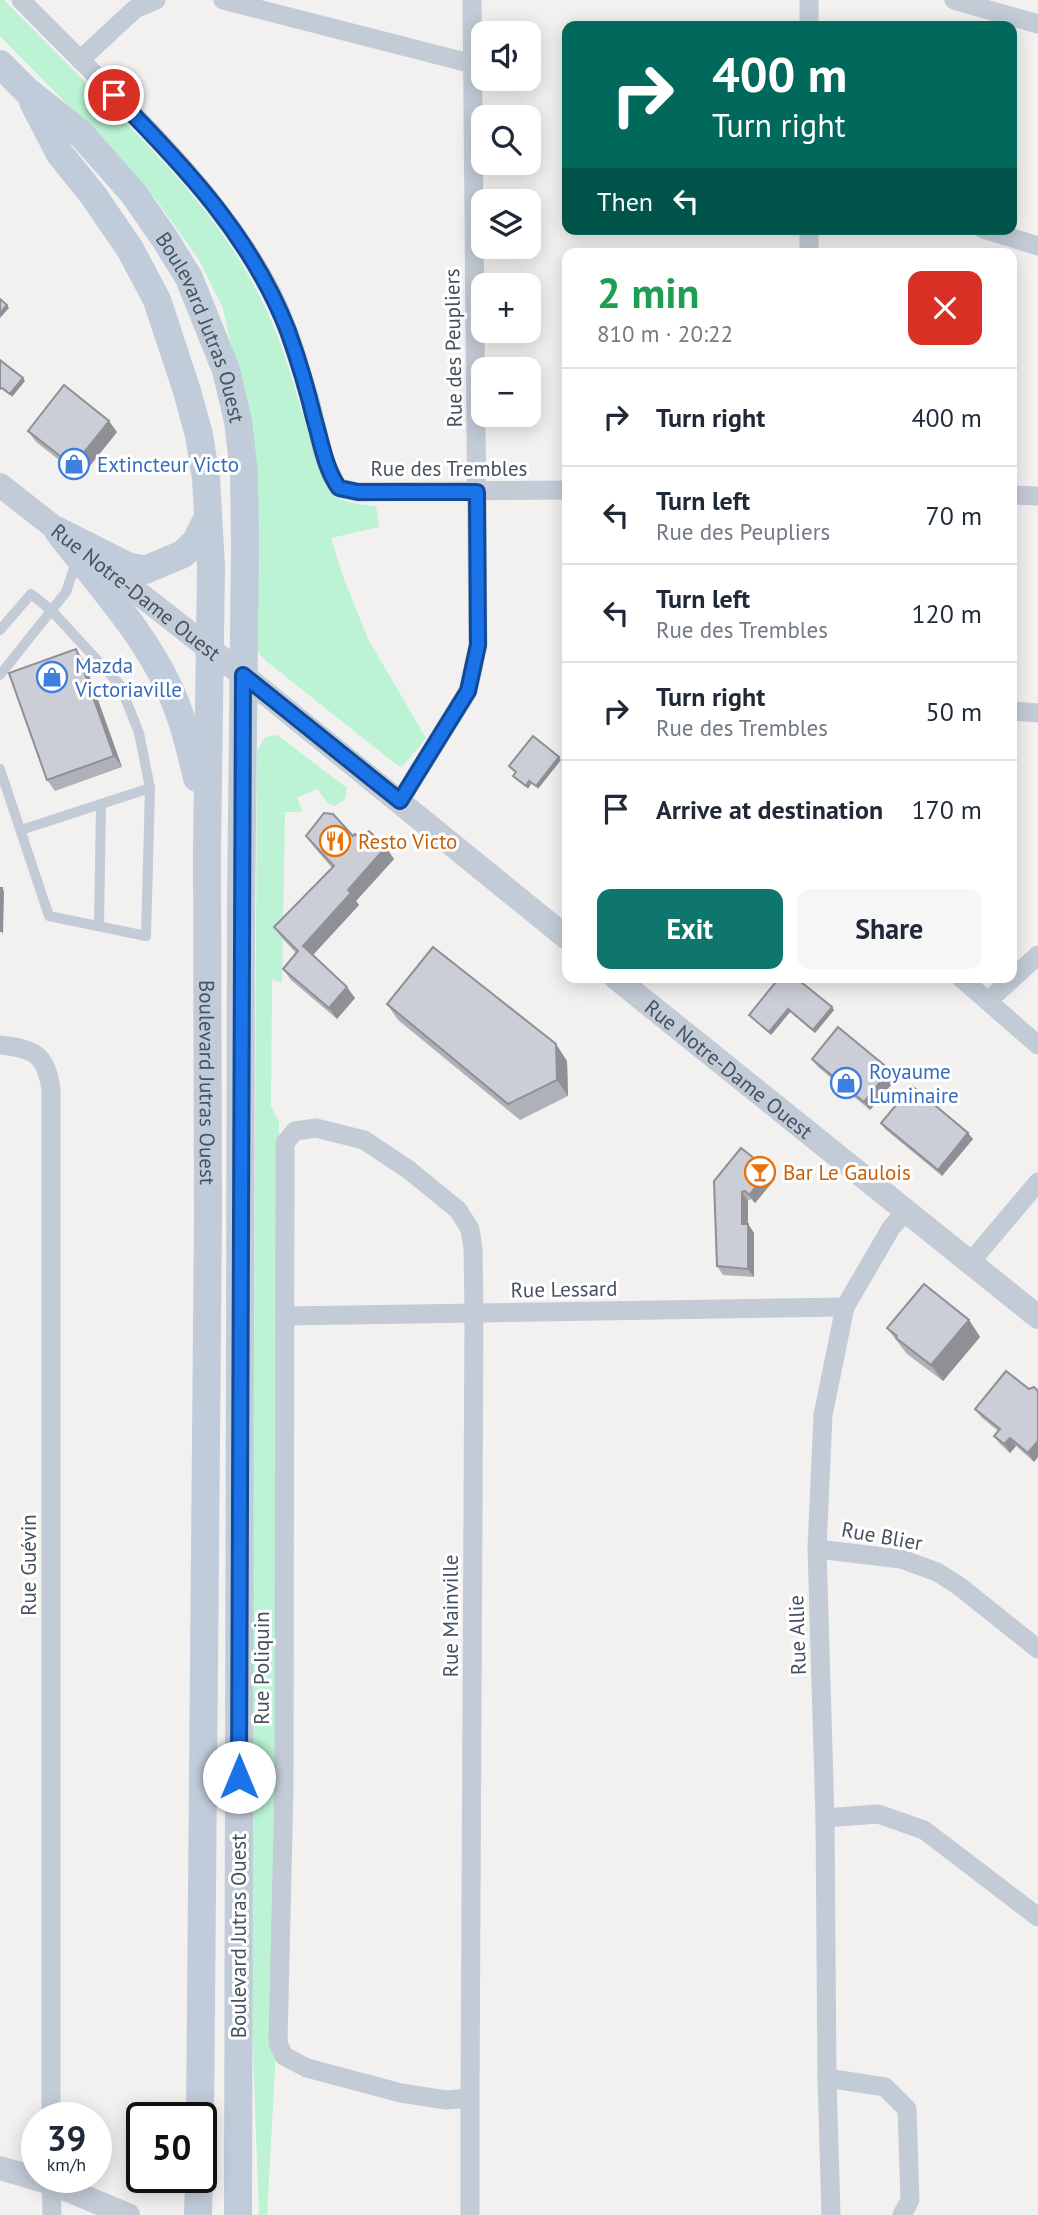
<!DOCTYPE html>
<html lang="en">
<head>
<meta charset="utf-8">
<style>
	:root { --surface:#fff; --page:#f6f6f7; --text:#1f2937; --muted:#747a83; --line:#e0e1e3; --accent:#0f766e }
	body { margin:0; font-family:"PT Sans",sans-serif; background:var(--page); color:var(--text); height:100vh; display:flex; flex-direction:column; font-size:26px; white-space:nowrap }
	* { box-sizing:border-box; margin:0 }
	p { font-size:23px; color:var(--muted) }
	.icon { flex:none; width:38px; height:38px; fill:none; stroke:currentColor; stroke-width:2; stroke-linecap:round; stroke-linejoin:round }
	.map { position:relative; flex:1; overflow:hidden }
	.sheet { position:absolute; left:562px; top:248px; width:455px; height:735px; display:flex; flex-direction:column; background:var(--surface); border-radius:14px; box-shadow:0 4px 18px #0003 }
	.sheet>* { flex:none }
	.hud { position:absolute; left:562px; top:21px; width:455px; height:214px; border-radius:14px; box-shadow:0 4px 18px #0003; background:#00695c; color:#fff; overflow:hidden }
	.tools { position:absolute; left:471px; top:21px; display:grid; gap:14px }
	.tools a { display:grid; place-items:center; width:70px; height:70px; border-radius:14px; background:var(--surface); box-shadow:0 4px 18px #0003; font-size:35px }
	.speed { position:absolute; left:21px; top:2102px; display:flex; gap:14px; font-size:35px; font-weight:700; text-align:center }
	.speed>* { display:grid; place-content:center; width:91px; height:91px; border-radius:50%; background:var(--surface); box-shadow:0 4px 18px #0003; line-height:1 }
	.speed small { font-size:18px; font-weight:400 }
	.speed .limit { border:4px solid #111; border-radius:10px; background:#fff; color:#111 }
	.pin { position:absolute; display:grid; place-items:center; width:60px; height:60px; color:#fff; margin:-30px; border:4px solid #fff; border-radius:50%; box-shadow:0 2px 7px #0007 }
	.me { position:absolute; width:77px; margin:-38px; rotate:0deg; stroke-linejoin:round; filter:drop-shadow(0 0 5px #0008) }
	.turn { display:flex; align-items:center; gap:24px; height:147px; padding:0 35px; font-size:32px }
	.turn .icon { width:91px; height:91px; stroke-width:2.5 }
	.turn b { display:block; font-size:49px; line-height:60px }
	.then { display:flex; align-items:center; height:66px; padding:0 35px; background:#0003; gap:14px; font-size:26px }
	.round { display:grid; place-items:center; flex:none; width:74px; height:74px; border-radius:14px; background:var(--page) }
	.head { display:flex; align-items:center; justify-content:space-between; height:119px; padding:0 35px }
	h1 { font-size:42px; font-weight:700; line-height:52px; color:#1e9e55 }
	.action { display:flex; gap:14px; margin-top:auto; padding:14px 35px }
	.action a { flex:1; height:80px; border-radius:14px; background:var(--accent); color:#fff; font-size:28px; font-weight:700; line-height:80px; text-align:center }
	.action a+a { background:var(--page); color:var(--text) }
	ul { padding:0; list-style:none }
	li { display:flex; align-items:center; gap:21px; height:98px; padding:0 35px; border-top:2px solid var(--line) }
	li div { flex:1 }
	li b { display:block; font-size:26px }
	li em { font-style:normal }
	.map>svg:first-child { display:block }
	.green { fill:#bbf3d4 }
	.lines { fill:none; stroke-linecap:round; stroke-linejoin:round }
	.service { stroke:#c2cbd6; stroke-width:10 }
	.minor { stroke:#c2cbd6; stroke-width:19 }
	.tertiary { stroke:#c2cbd6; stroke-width:24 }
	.secondary { stroke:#c1ccda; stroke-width:28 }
	.wall { fill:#afb1b8 }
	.shaded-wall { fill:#8e9096 }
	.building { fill:#cbced6; stroke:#8e9096; stroke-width:2 }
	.route-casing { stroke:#114b97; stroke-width:18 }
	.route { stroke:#1a73e8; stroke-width:12 }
	.labels { text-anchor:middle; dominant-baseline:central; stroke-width:6; stroke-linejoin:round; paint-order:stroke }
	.street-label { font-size:21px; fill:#46525f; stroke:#fff }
	.shop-label { font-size:21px; fill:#366cbe; stroke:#fff; text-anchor:start }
	.food-label { font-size:21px; fill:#c56008; stroke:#fff; text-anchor:start }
</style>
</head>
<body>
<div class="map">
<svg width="1038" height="2215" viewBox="0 0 1038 2215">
	<rect width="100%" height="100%" fill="#f3f0f0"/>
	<g class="green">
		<path d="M0,0H4C40,36 76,73 112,109C172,169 224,224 262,301C291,359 303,425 326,486C337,503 357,504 376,506L379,527L331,538L344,579L368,639L426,738L402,767L397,765L266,661L259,653L254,640L240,388L223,308L199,260L157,201L108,146L0,36Z"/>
		<path d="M277,735L347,788L345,799L335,806L328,803L317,789L297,798L303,812H285L282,983L272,979L271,1106L279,1121L280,1226L275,2069L267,2215H259L251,1998L257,751L265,737Z"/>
	</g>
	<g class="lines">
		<g class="service">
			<path d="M0,630L31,594L51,610L120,685L139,733L150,788L146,936L49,916L0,769"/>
			<path d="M0,675L66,592L77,560"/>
			<path d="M21,830L150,788"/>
			<path d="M99,926L101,804"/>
		</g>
		<g class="minor">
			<path d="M21,0C107,89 215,183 272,293C290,330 301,369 312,408C319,434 323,467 339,488L358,492L567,490"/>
			<path d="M223,0L473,64"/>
			<path d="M954,0L1038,24"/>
			<path d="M809,26V0"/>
			<path d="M80,60L135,9L156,0"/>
			<path d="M809,229V254"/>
			<path d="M983,229L1038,246"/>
			<path d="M1012,495L1038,496"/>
			<path d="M1012,711L1038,713"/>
			<path d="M400,801L468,691L478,645L472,0"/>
			<path d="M961,978L1038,1045"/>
			<path d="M988,1001L1038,955"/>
			<path d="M0,1045C35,1049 46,1054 51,1090V2118"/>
			<path d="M969,1264L1038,1182"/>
			<path d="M285,1316L845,1307"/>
			<path d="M817,1549L901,1559L937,1572L959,1586L1038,1649"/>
			<path d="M825,1818L878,1814L924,1830L1038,1917"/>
			<path d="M827,2078L885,2087L907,2109L910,2200L902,2215"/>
			<path d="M51,2177L52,2215"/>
			<path d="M470,2215V2098L474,1313L473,1248L470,1229L458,1210L409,1170L364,1140L316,1128L295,1131L285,1143L284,1788L278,2043L284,2056L307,2068L401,2093L446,2100L470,2098"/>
			<path d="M831,2215L827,2078L825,1818L817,1549L823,1415L845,1307L891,1228L905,1212"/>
		</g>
		<g class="tertiary">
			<path id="s1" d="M0,485L243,675L567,938"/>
			<path id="s2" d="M616,978L1038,1317"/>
			<path d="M0,2168L51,2183L128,2215"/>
		</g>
		<g class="secondary">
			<path id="s3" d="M0,64L27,91L80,133L133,193L165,239L189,278L226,370L238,421L244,473L245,544L241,906L238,2215"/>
			<path id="s4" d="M33,102L60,154L93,195L130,249L157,300L187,391L199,435L206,478L211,567L207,851L208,1215L200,2118"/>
			<path d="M58,531C97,582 143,631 170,690C183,718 190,749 197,778"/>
			<path d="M64,534L127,566L145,570L183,554L196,541L208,517"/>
			<path d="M198,2215L199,2177"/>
		</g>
	</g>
	<g class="wall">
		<path d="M28,431L117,432L81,477L36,442Z"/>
		<path d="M84,661L122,767L55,791L47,780Z"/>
		<path d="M306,836H353L394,859L356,901L359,905L313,955L355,998L337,1019L291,980L283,969L296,953L282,938L274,927L332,868L314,847Z"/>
		<path d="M779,978L832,1007L834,1010L815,1033L790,1012L771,1035L749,1015Z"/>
		<path d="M387,1004L567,1061L568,1096L520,1120L398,1020Z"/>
		<path d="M812,1059L896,1079L870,1110L818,1067Z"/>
		<path d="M881,1123L973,1139L942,1176L885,1129Z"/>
		<path d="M769,1170L775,1179L755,1203L751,1199L748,1201V1224L754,1233V1277L723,1275L717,1266L714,1181Z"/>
		<path d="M969,1320L980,1337L943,1381L907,1354L887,1328Z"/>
		<path d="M1006,1371L1034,1462L1016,1446L1010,1453L1000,1444L994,1436L998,1431L981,1417L975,1409Z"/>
	</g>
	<g class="shaded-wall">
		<path d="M7,305L9,308L0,318V313Z"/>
		<path d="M23,378L25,381L12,397L10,394Z"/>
		<path d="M109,421L117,432L81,477L73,466Z"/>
		<path d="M76,649L84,661L122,767L114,756Z"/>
		<path d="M559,757L561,760L538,789L536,786Z"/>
		<path d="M529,781L531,784L528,789L526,786Z"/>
		<path d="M386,847L394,859L356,901L359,905L311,957L303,946L348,890Z"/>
		<path d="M2,888L4,891L3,934L1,931Z"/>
		<path d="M347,987L355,998L337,1019L329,1008Z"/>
		<path d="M832,1007L834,1010L815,1033L813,1030Z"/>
		<path d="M788,1009L790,1012L771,1035L769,1032Z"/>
		<path d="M556,1044L567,1061L568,1096L557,1080Z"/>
		<path d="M890,1070L896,1079L870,1110L864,1102Z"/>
		<path d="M968,1133L973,1139L942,1176L938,1170Z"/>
		<path d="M769,1170L775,1179L755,1203L749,1195Z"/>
		<path d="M742,1192L748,1201V1224L754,1233V1277L748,1269L742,1224Z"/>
		<path d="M969,1320L980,1337L943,1381L931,1365Z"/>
		<path d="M1010,1438L1016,1446L1010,1453L1004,1444Z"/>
		<path d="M1038,1441V1457L1034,1462L1028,1453Z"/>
	</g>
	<g class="building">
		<path d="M0,299L7,305L0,313Z"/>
		<path d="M0,360L23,378L10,394L2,388L0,389Z"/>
		<path d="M64,385L109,421L73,466L28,431Z"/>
		<path d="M76,649L114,756L47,780L9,673Z"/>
		<path d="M533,736L559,757L536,786L529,781L526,786L513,776L516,772L509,766Z"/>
		<path d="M324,813L333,814L353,836L355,834L360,839L369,831L386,847L348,890L351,893L303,946L347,987L329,1008L283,969L298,951L274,927L334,866L306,836Z"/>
		<path d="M0,888H2L1,931H0Z"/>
		<path d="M433,947L556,1044L557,1080L508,1104L387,1004Z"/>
		<path d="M779,978H796L832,1007L813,1030L788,1009L769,1032L749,1015Z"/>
		<path d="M838,1027L890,1070L864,1102L812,1059Z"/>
		<path d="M912,1086L968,1133L938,1170L881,1123Z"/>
		<path d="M741,1148L769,1170L749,1195L745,1191L742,1192V1224H748V1269L717,1266L714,1181Z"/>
		<path d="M924,1284L969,1320L931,1365L896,1338L897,1336L887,1328Z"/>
		<path d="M1006,1371L1029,1389L1034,1387L1038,1391V1441L1028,1453L1010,1438L1004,1444L994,1436L1000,1429L975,1409Z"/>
	</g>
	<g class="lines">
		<g class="route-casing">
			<path id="route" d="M114,95C184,166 251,236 288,331C298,359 307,388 314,418C321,441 325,469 339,488L358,492H477L478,645L468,691L400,801L243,675L239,1777"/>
		</g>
		<use href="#route" class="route"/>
	</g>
	<defs>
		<g id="shop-ring" transform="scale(1.575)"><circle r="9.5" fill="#fff" stroke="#3f7fe0" stroke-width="1.5"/><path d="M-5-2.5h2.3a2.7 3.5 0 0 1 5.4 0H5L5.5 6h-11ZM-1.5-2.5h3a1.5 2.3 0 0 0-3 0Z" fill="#3f7fe0"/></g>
		<g id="restaurant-ring" transform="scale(1.575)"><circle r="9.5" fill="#fff" stroke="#e8710a" stroke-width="1.5"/><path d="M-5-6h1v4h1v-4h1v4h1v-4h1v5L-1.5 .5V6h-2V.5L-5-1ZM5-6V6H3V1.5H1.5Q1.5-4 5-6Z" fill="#e8710a"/></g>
		<g id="bar-ring" transform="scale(1.575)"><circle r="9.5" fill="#fff" stroke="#e8710a" stroke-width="1.5"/><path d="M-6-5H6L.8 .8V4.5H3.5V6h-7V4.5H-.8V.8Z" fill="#e8710a"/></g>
	</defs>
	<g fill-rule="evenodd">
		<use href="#shop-ring" x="74" y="464"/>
		<use href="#shop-ring" x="52" y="677"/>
		<use href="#restaurant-ring" x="335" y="841"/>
		<use href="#shop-ring" x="846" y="1083"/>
		<use href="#bar-ring" x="760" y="1172"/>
	</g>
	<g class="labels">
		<g class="street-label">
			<text stroke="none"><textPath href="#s3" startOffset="338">Boulevard Jutras Ouest</textPath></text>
			<text transform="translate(453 348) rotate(-91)">Rue des Peupliers</text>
			<text x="449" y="468">Rue des Trembles</text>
			<text stroke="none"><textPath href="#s1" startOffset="173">Rue Notre-Dame Ouest</textPath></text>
			<text stroke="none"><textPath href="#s2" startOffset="145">Rue Notre-Dame Ouest</textPath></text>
			<text stroke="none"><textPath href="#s4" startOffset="1024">Boulevard Jutras Ouest</textPath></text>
			<text transform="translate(564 1289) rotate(-1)">Rue Lessard</text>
			<text transform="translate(882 1536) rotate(10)">Rue Blier</text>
			<text transform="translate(28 1565) rotate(-90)">Rue Guévin</text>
			<text transform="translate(450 1616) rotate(-90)">Rue Mainville</text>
			<text transform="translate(797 1635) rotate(-92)">Rue Allie</text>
			<text transform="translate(261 1668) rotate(-90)">Rue Poliquin</text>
			<text transform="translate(238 1936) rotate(-90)">Boulevard Jutras Ouest</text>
		</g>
		<g class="shop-label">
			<text x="97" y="464">Extincteur Victo</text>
			<text x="75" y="665">Mazda<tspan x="75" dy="24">Victoriaville</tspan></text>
			<text x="869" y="1071">Royaume<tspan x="869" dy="24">Luminaire</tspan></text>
		</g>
		<g class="food-label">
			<text x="358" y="841">Resto Victo</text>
			<text x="783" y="1172">Bar Le Gaulois</text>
		</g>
	</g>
</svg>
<div class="tools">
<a><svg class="icon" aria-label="sound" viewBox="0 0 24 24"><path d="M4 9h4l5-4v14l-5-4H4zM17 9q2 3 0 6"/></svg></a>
<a><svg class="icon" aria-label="search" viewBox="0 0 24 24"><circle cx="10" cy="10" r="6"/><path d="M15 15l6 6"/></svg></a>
<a><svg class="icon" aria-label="layers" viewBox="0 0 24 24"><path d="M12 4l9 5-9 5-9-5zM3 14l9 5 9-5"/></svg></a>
<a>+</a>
<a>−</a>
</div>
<div class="speed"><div>39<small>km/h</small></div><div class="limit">50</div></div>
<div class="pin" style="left:114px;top:95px;background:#d93025"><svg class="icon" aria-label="arrive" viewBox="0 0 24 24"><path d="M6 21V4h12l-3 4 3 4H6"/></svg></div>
<svg class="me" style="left:239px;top:1777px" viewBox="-20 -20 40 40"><circle r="19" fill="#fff"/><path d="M0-13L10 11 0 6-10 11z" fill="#1a73e8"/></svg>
<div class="hud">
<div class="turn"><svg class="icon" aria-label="right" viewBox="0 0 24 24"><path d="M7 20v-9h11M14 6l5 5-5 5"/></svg><div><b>400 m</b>Turn right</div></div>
<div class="then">Then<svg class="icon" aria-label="left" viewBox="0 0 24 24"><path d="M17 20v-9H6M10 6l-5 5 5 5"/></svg></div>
</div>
<section class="sheet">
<div class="head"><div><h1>2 min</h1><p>810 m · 20:22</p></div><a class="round" style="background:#d93025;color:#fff"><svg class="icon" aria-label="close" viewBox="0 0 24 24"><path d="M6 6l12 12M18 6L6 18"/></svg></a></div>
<ul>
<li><svg class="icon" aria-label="right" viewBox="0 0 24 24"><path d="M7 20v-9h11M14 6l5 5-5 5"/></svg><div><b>Turn right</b></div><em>400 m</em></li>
<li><svg class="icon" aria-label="left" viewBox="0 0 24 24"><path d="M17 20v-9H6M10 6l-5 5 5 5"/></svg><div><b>Turn left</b><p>Rue des Peupliers</p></div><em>70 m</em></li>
<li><svg class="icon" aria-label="left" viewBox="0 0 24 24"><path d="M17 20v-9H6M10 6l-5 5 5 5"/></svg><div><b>Turn left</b><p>Rue des Trembles</p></div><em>120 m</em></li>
<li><svg class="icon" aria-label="right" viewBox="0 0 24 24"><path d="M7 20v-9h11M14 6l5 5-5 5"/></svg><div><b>Turn right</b><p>Rue des Trembles</p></div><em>50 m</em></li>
<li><svg class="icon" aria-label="arrive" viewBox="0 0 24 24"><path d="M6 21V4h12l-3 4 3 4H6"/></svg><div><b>Arrive at destination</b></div><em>170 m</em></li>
</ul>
<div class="action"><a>Exit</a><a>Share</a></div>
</section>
</div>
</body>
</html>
